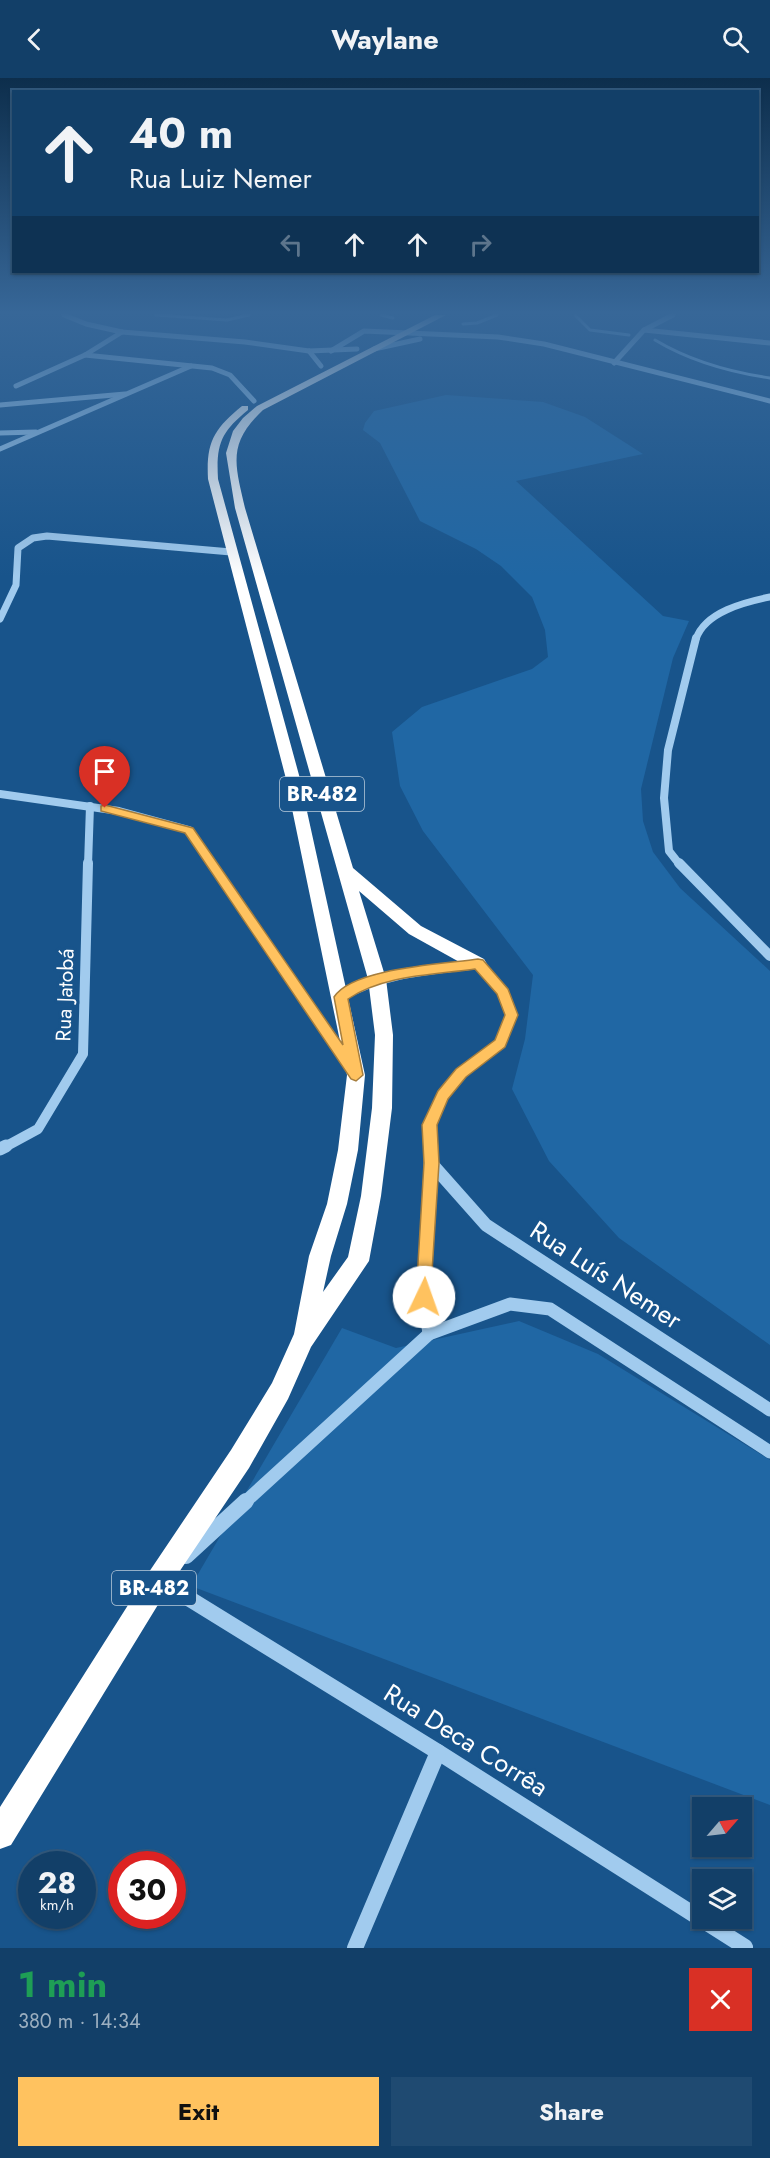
<!DOCTYPE html>
<html lang="en">
<head>
<meta charset="utf-8">
<style>
	:root { --surface:#123f68; --page:#1f4a71; --text:#f1f3f6; --muted:#9cafc0; --line:#31587c; --accent:#ffc25f }
	body { margin:0; font-family:Jost,sans-serif; background:var(--page); color:var(--text); height:100vh; display:flex; flex-direction:column; font-size:22px; white-space:nowrap }
	* { box-sizing:border-box; margin:0 }
	p { font-size:20px; color:var(--muted) }
	.icon { flex:none; width:33px; height:33px; fill:none; stroke:currentColor; stroke-width:2; stroke-linecap:round; stroke-linejoin:round }
	.map { position:relative; height:1870px; overflow:hidden }
	.drawer { display:flex; flex-direction:column; background:var(--surface); flex:1 }
	.drawer>* { flex:none }
	.hud { position:absolute; left:12px; top:12px; width:747px; height:183px; border-radius:0px; box-shadow:0 2px 4px #0004,0 0 0 2px var(--line); background:#123f68; color:var(--text); overflow:hidden }
	.needle { width:39px; rotate:62deg }
	.tools { position:absolute; left:692px; top:1719px; display:grid; gap:12px }
	.tools a { display:grid; place-items:center; width:60px; height:60px; border-radius:0px; background:var(--surface); box-shadow:0 2px 4px #0004,0 0 0 2px var(--line); font-size:30px }
	.speed { position:absolute; left:18px; top:1773px; display:flex; gap:12px; font-size:30px; font-weight:700; text-align:center }
	.speed>* { display:grid; place-content:center; width:78px; height:78px; border-radius:50%; background:var(--surface); box-shadow:0 2px 4px #0004,0 0 0 2px var(--line); line-height:1 }
	.speed small { font-size:15px; font-weight:400 }
	.speed .limit { border:9px solid #d22; background:#fff; color:#111 }
	.pin { position:absolute; display:grid; place-items:center; width:51px; height:51px; color:#fff; margin:-62px -26px; border-radius:50% 50% 50% 0; rotate:-45deg; box-shadow:0 0 6px #0007 }
	.pin .icon { rotate:45deg }
	.me { position:absolute; width:66px; margin:-33px; rotate:3deg; stroke-linejoin:round; filter:drop-shadow(0 0 4px #0008) }
	.turn { display:flex; align-items:center; gap:21px; height:126px; padding:0 18px; font-size:27px }
	.turn .icon { width:78px; height:78px; stroke-width:2.5 }
	.turn b { display:block; font-size:42px; line-height:51px }
	.lanes { display:flex; align-items:center; height:57px; padding:0 18px; background:#0003; justify-content:center; gap:30px; direction:ltr }
	.lanes .off { opacity:.35 }
	.round { display:grid; place-items:center; flex:none; width:63px; height:63px; border-radius:0px; background:var(--page) }
	.headline { display:flex; align-items:center; justify-content:space-between; height:102px; padding:0 18px }
	h1 { font-size:36px; font-weight:700; line-height:45px; color:#1e9e55 }
	.button { display:flex; gap:12px; margin-top:auto; padding:12px 18px }
	.button a { flex:1; height:69px; border-radius:0px; background:var(--accent); color:#111; font-size:24px; font-weight:700; line-height:69px; text-align:center }
	.button a+a { background:var(--page); color:var(--text) }
	header { display:flex; justify-content:space-between; align-items:center; height:78px; padding:0 18px; background:var(--surface); font-size:27px; font-weight:700 }
	.map>svg:first-child { display:block }
	.green { fill:#2067a4 }
	.lines { fill:none; stroke-linecap:round; stroke-linejoin:round }
	.stream { stroke:#94c7f1; stroke-width:3 }
	.minor-far5 { stroke:#a1cbee; stroke-width:5 }
	.minor-far4 { stroke:#a1cbee; stroke-width:7 }
	.minor-far3 { stroke:#a1cbee; stroke-width:8 }
	.minor-far2 { stroke:#a1cbee; stroke-width:10 }
	.minor-far1 { stroke:#a1cbee; stroke-width:13 }
	.minor { stroke:#a1cbee; stroke-width:16 }
	.highway { fill:#fff; fill-rule:evenodd }
	.route { fill:#ffc25f; stroke:#a67e3e; stroke-width:1.5 }
	.labels { text-anchor:middle; dominant-baseline:central; stroke-width:6; stroke-linejoin:round; paint-order:stroke }
	.shield { fill:#18548b; stroke:#baccdc; stroke-width:1.5 }
	.shield-label { font-size:20px; font-weight:bold; fill:#fff }
	.street-label { font-size:21px; fill:#fff; stroke:#18548b }
	.near-street-label { font-size:26px; fill:#fff; stroke:#18548b }
</style>
</head>
<body>
<header><svg class="icon" aria-label="back" viewBox="0 0 24 24"><path d="M15 5l-7 7 7 7"/></svg>Waylane<svg class="icon" aria-label="search" viewBox="0 0 24 24"><circle cx="10" cy="10" r="6"/><path d="M15 15l6 6"/></svg></header>
<div class="map">
<svg width="770" height="1870" viewBox="0 0 770 1870">
	<rect width="100%" height="100%" fill="#18548b"/>
	<g class="green">
		<path d="M446,317L543,324L585,339L643,376L516,403L663,538L689,543L673,580L641,711L643,743L653,774L680,810L770,893V1267L619,1160L549,1083L512,1011L525,961L533,897L423,753L400,708L392,654L422,629L532,591L548,579L545,552L532,519L501,488L476,471L420,443L380,365L363,352L365,345L374,333Z"/>
		<path d="M519,1243L598,1276L770,1382V1727L191,1508L342,1250L396,1270Z"/>
	</g>
	<g class="lines">
		<g class="stream">
			<path d="M156,237L227,242L249,237"/>
			<path d="M381,237L393,240"/>
			<path d="M575,237L590,252L629,257"/>
			<path d="M463,246L477,245L497,237"/>
			<path d="M655,262C690,283 729,294 770,300"/>
		</g>
		<g class="minor-far5">
			<path d="M64,237L86,246L122,254L245,264L309,273L357,271"/>
			<path d="M644,252L770,265"/>
			<path d="M374,271L420,261"/>
			<path d="M309,273L321,288"/>
			<path d="M331,273L364,253L498,259L544,266L770,323"/>
			<path d="M85,277L212,290L230,297L254,323"/>
			<path d="M614,285L644,252L673,237"/>
			<path d="M16,308L85,277L122,254"/>
			<path d="M0,327L125,316"/>
			<path d="M0,355L36,354"/>
			<path d="M0,371L191,288"/>
		</g>
		<g class="minor-far4">
			<path d="M0,541L16,507L18,470L33,460L47,458L231,474"/>
			<path d="M696,561C705,534 745,524 770,519"/>
		</g>
		<g class="minor-far3">
			<path d="M0,716L119,733L189,752L213,787"/>
			<path d="M88,787L90,728"/>
			<path d="M680,787L669,773L664,720L668,672L696,560"/>
		</g>
		<g class="minor-far2">
			<path d="M211,785L351,990"/>
			<path d="M679,785L770,878"/>
			<path d="M340,919C383,894 430,892 478,886L503,914L512,937L501,965L461,995L443,1017L430,1047L431,1070"/>
			<path d="M3,1070L38,1051L83,976L88,785"/>
		</g>
		<g class="minor-far1">
			<path d="M0,1071L6,1068"/>
			<path d="M431,1085L486,1147L770,1332"/>
			<path d="M429,1256L424,1219L431,1068"/>
			<path d="M244,1425L429,1256L510,1226L550,1231L770,1374"/>
		</g>
		<g class="minor">
			<path d="M186,1478L246,1423"/>
			<path d="M159,1502L438,1674L745,1869"/>
			<path d="M355,1870L438,1674"/>
		</g>
		<path class="highway" d="M435,237H446L263,332C227,366 235,386 245,430L353,790L421,848L484,881L487,886L484,891H472L409,856L359,813L386,901L393,957L392,1030L381,1118L369,1183L311,1269L288,1321L249,1390L167,1512L11,1767L0,1771V1729L149,1494L231,1372L272,1305L294,1256L309,1178L327,1126L338,1072L347,997L285,697L208,401C206,364 214,351 242,328H248V332C221,354 216,366 218,401L299,697L365,997L358,1072L347,1126L331,1178L323,1214L348,1179L361,1118L372,1030L375,957L368,901L235,430L226,375L233,353L243,340L257,328Z"/>
	</g>
	<linearGradient id="sky" x2="0" y2="1"><stop stop-color="#0d2e4c"/><stop offset="0.47" stop-color="#376798"/><stop offset="1" stop-color="#376798" stop-opacity="0"/></linearGradient>
	<rect width="770" height="499" fill="url(#sky)"/>
	<path class="route" d="M105,727L193,750L343,967L334,919C352,890 444,886 478,881L483,882L508,911L518,937L505,969L466,999L448,1021L437,1047L439,1085L430,1225L424,1227L418,1225L416,1219L424,1085L422,1047L438,1013L456,991L495,962L505,937L497,916L475,891C434,897 383,897 348,921L363,997L356,1003L351,1001L185,755L101,733V728Z"/>
	<g class="labels">
		<g class="shield">
			<rect x="280" y="699" width="84" height="34" rx="4.5"/>
			<rect x="112" y="1493" width="84" height="34" rx="4.5"/>
		</g>
		<g class="shield-label">
			<text x="322" y="716">BR-482</text>
			<text x="154" y="1510">BR-482</text>
		</g>
		<g class="street-label">
			<text transform="translate(65 917) rotate(-88)">Rua Jatobá</text>
		</g>
		<g class="near-street-label">
			<text transform="translate(606 1197) rotate(33)">Rua Luís Nemer</text>
			<text transform="translate(466 1662) rotate(32)">Rua Deca Corrêa</text>
		</g>
	</g>
</svg>
<div class="tools">
<a><svg class="needle" viewBox="-14 -14 28 28"><path d="M0-13l5 13h-10z" fill="#e53935"/><path d="M0 13l5-13h-10z" fill="#9cafc0"/></svg></a>
<a><svg class="icon" aria-label="layers" viewBox="0 0 24 24"><path d="M12 4l9 5-9 5-9-5zM3 14l9 5 9-5"/></svg></a>
</div>
<div class="speed"><div>28<small>km/h</small></div><div class="limit">30</div></div>
<div class="pin" style="left:105px;top:730px;background:#d93025"><svg class="icon" aria-label="arrive" viewBox="0 0 24 24"><path d="M6 21V4h12l-3 4 3 4H6"/></svg></div>
<svg class="me" style="left:424px;top:1219px" viewBox="-20 -20 40 40"><circle r="19" fill="#fff"/><path d="M0-13L10 11 0 6-10 11z" fill="#ffc25f"/></svg>
<div class="hud">
<div class="turn"><svg class="icon" aria-label="ahead" viewBox="0 0 24 24"><path d="M12 20V5M6 11l6-6 6 6"/></svg><div><b>40 m</b>Rua Luiz Nemer</div></div>
<div class="lanes"><svg class="icon off" aria-label="left" viewBox="0 0 24 24"><path d="M17 20v-9H6M10 6l-5 5 5 5"/></svg><svg class="icon" aria-label="ahead" viewBox="0 0 24 24"><path d="M12 20V5M6 11l6-6 6 6"/></svg><svg class="icon" aria-label="ahead" viewBox="0 0 24 24"><path d="M12 20V5M6 11l6-6 6 6"/></svg><svg class="icon off" aria-label="right" viewBox="0 0 24 24"><path d="M7 20v-9h11M14 6l5 5-5 5"/></svg></div>
</div>
</div>
<section class="drawer">
<div class="headline"><div><h1>1 min</h1><p>380 m · 14:34</p></div><a class="round" style="background:#d93025;color:#fff"><svg class="icon" aria-label="close" viewBox="0 0 24 24"><path d="M6 6l12 12M18 6L6 18"/></svg></a></div>
<div class="button"><a>Exit</a><a>Share</a></div>
</section>
</body>
</html>
